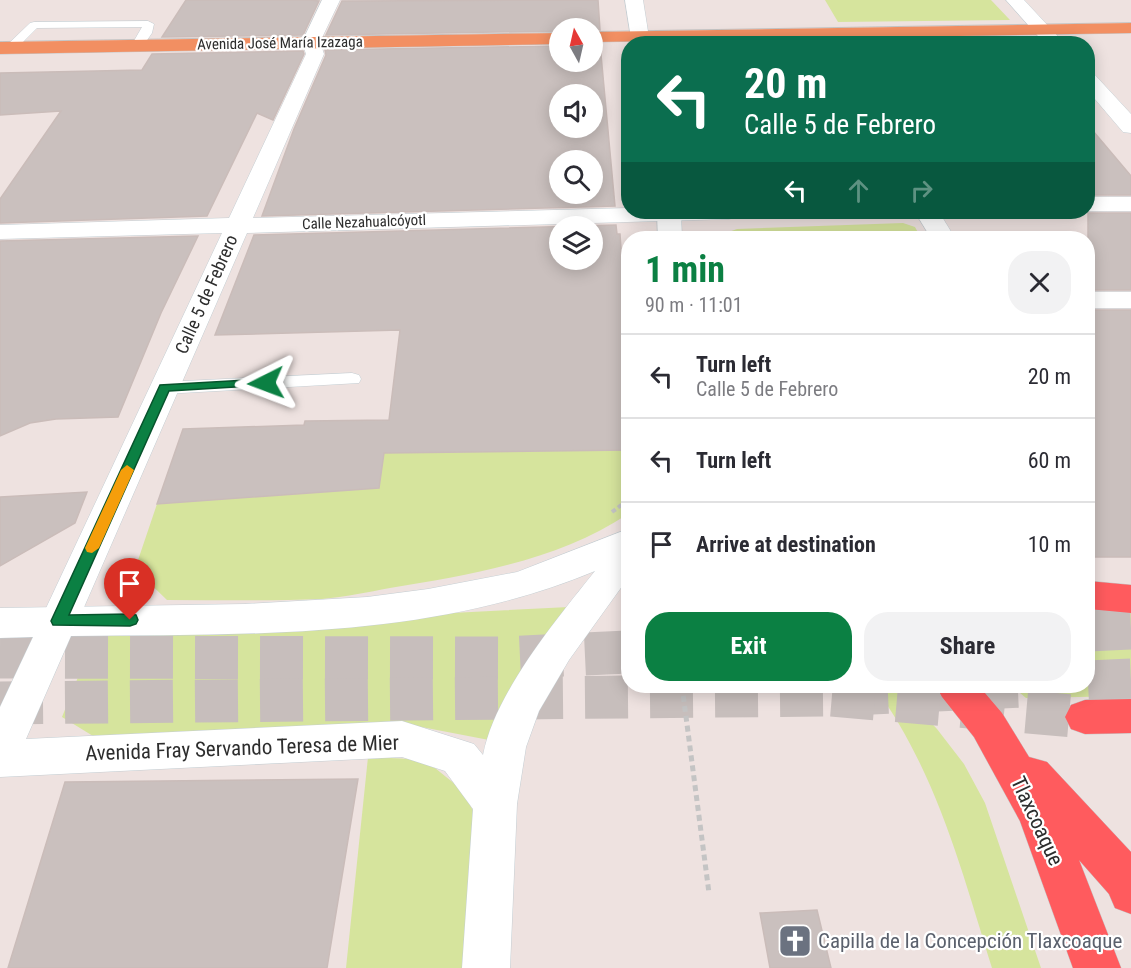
<!DOCTYPE html>
<html lang="en">
<head>
<meta charset="utf-8">
<style>
	:root { --surface:#fff; --page:#f2f2f3; --text:#2b2b33; --muted:#7c7c81; --line:#e1e1e2; --accent:#0b8043 }
	body { margin:0; font-family:"Roboto Condensed",sans-serif; background:var(--page); color:var(--text); height:100vh; display:flex; flex-direction:column; font-size:22px; white-space:nowrap }
	* { box-sizing:border-box; margin:0 }
	p { font-size:20px; color:var(--muted) }
	.icon { flex:none; width:33px; height:33px; fill:none; stroke:currentColor; stroke-width:2; stroke-linecap:round; stroke-linejoin:round }
	.map { position:relative; flex:1; overflow:hidden }
	.details { position:absolute; left:621px; top:231px; width:474px; height:462px; display:flex; flex-direction:column; background:var(--surface); border-radius:24px; box-shadow:0 3px 15px #0003 }
	.details>* { flex:none }
	.guide { position:absolute; left:621px; top:36px; width:474px; height:183px; border-radius:24px; box-shadow:0 3px 15px #0003; background:#0b6e4f; color:#fff; overflow:hidden }
	.needle { width:39px; rotate:352deg }
	.buttons { position:absolute; left:549px; top:18px; display:grid; gap:12px }
	.buttons a { display:grid; place-items:center; width:54px; height:54px; border-radius:50%; background:var(--surface); box-shadow:0 3px 15px #0003; font-size:30px }
	.pin { position:absolute; display:grid; place-items:center; width:51px; height:51px; color:#fff; margin:-62px -26px; border-radius:50% 50% 50% 0; rotate:-45deg; box-shadow:0 0 6px #0007 }
	.pin .icon { rotate:45deg }
	.me { position:absolute; width:66px; margin:-33px; rotate:267deg; stroke-linejoin:round; filter:drop-shadow(0 0 4px #0008) }
	.turn { display:flex; align-items:center; gap:21px; height:126px; padding:0 24px; font-size:27px }
	.turn .icon { width:78px; height:78px; stroke-width:2.5 }
	.turn b { display:block; font-size:42px; line-height:51px }
	.lanes { display:flex; align-items:center; height:57px; padding:0 24px; background:#0003; justify-content:center; gap:30px; direction:ltr }
	.lanes .off { opacity:.35 }
	.round { display:grid; place-items:center; flex:none; width:63px; height:63px; border-radius:24px; background:var(--page) }
	.head { display:flex; align-items:center; justify-content:space-between; height:102px; padding:0 24px }
	h1 { font-size:36px; font-weight:700; line-height:45px; color:var(--accent) }
	.cta { display:flex; gap:12px; margin-top:auto; padding:12px 24px }
	.cta a { flex:1; height:69px; border-radius:24px; background:var(--accent); color:#fff; font-size:24px; font-weight:700; line-height:69px; text-align:center }
	.cta a+a { background:var(--page); color:var(--text) }
	ul { padding:0; list-style:none }
	li { display:flex; align-items:center; gap:18px; height:84px; padding:0 24px; border-top:2px solid var(--line) }
	li div { flex:1 }
	li b { display:block; font-size:22px }
	li em { font-style:normal }
	.map>svg:first-child { display:block }
	.green { fill:#d6e49d }
	.building { fill:#cac0be; stroke:#cabcb9; stroke-width:1.5; fill-rule:evenodd }
	.lines { fill:none; stroke-linecap:round; stroke-linejoin:round }
	.primary-tunnel { stroke:#c7bebc; stroke-width:43; stroke-dasharray:43 22; stroke-linecap:butt }
	.highway-tunnel { stroke:#c7bebc; stroke-width:43; stroke-dasharray:43 22; stroke-linecap:butt }
	.lane-casing { stroke:#c4ced3; stroke-width:1 }
	.street-casing { stroke:#c4ced3; stroke-width:1 }
	.secondary-casing { stroke:#c4ced3; stroke-width:1 }
	.primary-casing { stroke:#c4c4c4; stroke-width:1 }
	.highway-casing { stroke:#c4c4c4; stroke-width:1 }
	.path-far1 { stroke:#c4c4c4; stroke-width:4; stroke-dasharray:4.5 3; stroke-linecap:butt }
	.path { stroke:#c4c4c4; stroke-width:5; stroke-dasharray:6 4; stroke-linecap:butt }
	.lane { fill:#fff; fill-rule:evenodd }
	.street { fill:#fff; fill-rule:evenodd }
	.secondary { fill:#fff; fill-rule:evenodd }
	.primary { fill:#f28f62; fill-rule:evenodd }
	.highway { fill:#ff5b5e; fill-rule:evenodd }
	.route { fill:#0b8043; stroke:#07532c; stroke-width:1.5 }
	.slow { fill:#f59e0b }
	.labels { text-anchor:middle; dominant-baseline:central; stroke-width:4.5; stroke-linejoin:round; paint-order:stroke }
	.far-street-label { font-size:15px; fill:#2d2d2d; stroke:#fff }
	.street-label { font-size:18px; fill:#2d2d2d; stroke:#fff }
	.near-street-label { font-size:21px; fill:#2d2d2d; stroke:#fff }
	.near-worship-label { font-size:21px; fill:#5b616d; stroke:#fff; text-anchor:start }
</style>
</head>
<body>
<div class="map">
<svg width="1131" height="968" viewBox="0 0 1131 968">
	<rect width="100%" height="100%" fill="#eee2e0"/>
	<g class="green">
		<path d="M825,0H991L1010,20L838,22Z"/>
		<path d="M903,223L915,227L921,238H723L726,233L737,229Z"/>
		<path d="M628,450V514C559,560 471,575 390,588C368,592 345,597 322,599C271,601 218,600 167,600L135,569L157,504L378,488L384,453Z"/>
		<path d="M569,607L489,740L411,725L93,736L62,717L91,645L120,630Z"/>
		<path d="M1088,608L1131,612V696L1026,698L1012,686H1088Z"/>
		<path d="M874,686H897L937,729L964,764L985,803L1041,968H992C961,868 936,771 874,686Z"/>
		<path d="M368,757L411,759L435,768L461,789L475,814L468,968H346Z"/>
	</g>
	<g class="building">
		<path d="M186,0H310L319,1L303,35L162,37Z"/>
		<path d="M598,0L600,30L560,28V31L326,35L342,1Z"/>
		<path d="M592,44H600L615,206L262,216L294,129L326,55L325,50L560,46V62H592ZM560,94H592V128H560ZM560,160H592V194H560Z"/>
		<path d="M303,51L304,54L273,120L257,113L207,216L0,223V199L61,111L0,115V73L142,70L152,54Z"/>
		<path d="M1088,125L1131,176V195H1088Z"/>
		<rect x="1088" y="213" width="43" height="77"/>
		<path d="M616,225L617,234H620L628,355V450L384,453L379,488L157,504L183,429L304,425L305,421L389,420L400,330L215,335L254,235ZM560,226H592V260H560Z"/>
		<path d="M198,236L161,313L118,417L56,419L30,423L0,436V241Z"/>
		<rect x="1088" y="310" width="43" height="247"/>
		<path d="M87,492L75,523L0,566V497Z"/>
		<path d="M358,779L327,968H8L65,782Z"/>
		<path d="M817,910L831,968H770L760,913Z"/>
	</g>
	<g class="lines">
		<g class="primary-tunnel">
			<path d="M1088,630L1131,628"/>
			<path d="M0,657L501,658L628,652"/>
			<path d="M1088,682L1131,680"/>
			<path d="M0,703L832,695L1024,686"/>
		</g>
		<path class="highway-tunnel" d="M832,695L1085,717"/>
		<g class="lane-casing">
			<g id="lane">
				<path d="M148,21L154,24L152,33L141,49L137,50L131,46L142,27L37,28L14,51H6L4,48L30,23L34,22Z"/>
				<path d="M352,373L359,375L361,379L359,383L164,394L157,392L155,388L157,384L164,382Z"/>
			</g>
		</g>
		<g class="street-casing">
			<g id="street">
				<path d="M322,0H340L320,42L324,54L253,218L628,208V212H741L737,217L729,219L247,233L78,621L72,631L59,636L46,631L40,621L222,233L0,239V225L229,218L306,54L302,42Z"/>
				<rect x="1088" y="197" width="43" height="14"/>
				<path d="M915,212H939L955,238H931Z"/>
				<rect x="1088" y="292" width="43" height="16"/>
			</g>
		</g>
		<g class="secondary-casing">
			<g id="secondary">
				<path d="M625,0H643L650,44H632Z"/>
				<path d="M1006,0H1024L1065,44H1045Z"/>
				<path d="M1088,73L1095,75L1131,114V133L1123,132L1088,91Z"/>
				<path d="M657,212H681L682,238H658Z"/>
				<path d="M628,529V578L569,660L539,711L526,747L517,804L510,968H462L473,809L445,771L402,757L0,777V707L33,637L0,638V608L245,604L367,597L428,589L517,572ZM595,571C556,620 495,693 483,755L474,744L402,721L26,739L71,636C246,634 430,640 595,571Z"/>
			</g>
		</g>
		<g class="primary-casing">
			<g id="primary">
				<path d="M1131,23V33L592,42V32Z"/>
				<path d="M560,33V44L0,54V42Z"/>
			</g>
		</g>
		<g class="highway-casing">
			<g id="highway">
				<path d="M1088,581L1131,585V613L1088,609Z"/>
				<path d="M936,686H979L1002,713L1029,757L1047,762L1131,852V914L1115,908L1109,894L1079,860L1121,968H1073L1020,821L974,737L942,697Z"/>
				<path d="M1131,699V733L1085,734L1071,729L1065,717L1071,705L1085,700Z"/>
			</g>
		</g>
		<path class="path-far1" d="M612,512L628,500"/>
		<path class="path" d="M682,686L709,893"/>
		<use href="#lane" class="lane"/>
		<use href="#street" class="street"/>
		<use href="#secondary" class="secondary"/>
		<use href="#primary" class="primary"/>
		<use href="#highway" class="highway"/>
	</g>
	<path class="route" d="M266,379L272,383L270,385L169,391L69,615L130,614L136,615L138,620L136,624L130,626L53,625L51,621L160,385Z"/>
	<path class="slow" d="M127,465L134,470L99,548L92,553L87,552L85,548L121,470Z"/>
	<defs>
		<g id="church-square" transform="scale(1.725)"><rect x="-9" y="-9" width="18" height="18" rx="4" fill="#6b7280" stroke="#fff"/><path d="M-1.2-6h2.4v3.5h3.3v2.4h-3.3V6h-2.4V-.1h-3.3v-2.4h3.3Z" fill="#fff"/></g>
	</defs>
	<g fill-rule="evenodd">
		<use href="#church-square" x="795" y="941"/>
	</g>
	<g class="labels">
		<g class="far-street-label">
			<text transform="translate(280 43) rotate(-1)">Avenida José María Izazaga</text>
			<text transform="translate(364 222) rotate(-2)">Calle Nezahualcóyotl</text>
		</g>
		<g class="street-label">
			<text transform="translate(206 294) rotate(-66)">Calle 5 de Febrero</text>
		</g>
		<g class="near-street-label">
			<text transform="translate(242 748) rotate(-2)">Avenida Fray Servando Teresa de Mier</text>
			<text transform="translate(1037 821) rotate(65)">Tlaxcoaque</text>
		</g>
		<g class="near-worship-label">
			<text x="818" y="941">Capilla de la Concepción Tlaxcoaque</text>
		</g>
	</g>
</svg>
<div class="buttons">
<a><svg class="needle" viewBox="-14 -14 28 28"><path d="M0-13l5 13h-10z" fill="#e53935"/><path d="M0 13l5-13h-10z" fill="#7c7c81"/></svg></a>
<a><svg class="icon" aria-label="sound" viewBox="0 0 24 24"><path d="M4 9h4l5-4v14l-5-4H4zM17 9q2 3 0 6"/></svg></a>
<a><svg class="icon" aria-label="search" viewBox="0 0 24 24"><circle cx="10" cy="10" r="6"/><path d="M15 15l6 6"/></svg></a>
<a><svg class="icon" aria-label="layers" viewBox="0 0 24 24"><path d="M12 4l9 5-9 5-9-5zM3 14l9 5 9-5"/></svg></a>
</div>
<div class="pin" style="left:130px;top:620px;background:#d93025"><svg class="icon" aria-label="arrive" viewBox="0 0 24 24"><path d="M6 21V4h12l-3 4 3 4H6"/></svg></div>
<svg class="me" style="left:266px;top:383px" viewBox="-20 -20 40 40"><path d="M0-17L14 15 0 8-14 15z" fill="#0b8043" stroke="#fff" stroke-width="4"/></svg>
<div class="guide">
<div class="turn"><svg class="icon" aria-label="left" viewBox="0 0 24 24"><path d="M17 20v-9H6M10 6l-5 5 5 5"/></svg><div><b>20 m</b>Calle 5 de Febrero</div></div>
<div class="lanes"><svg class="icon" aria-label="left" viewBox="0 0 24 24"><path d="M17 20v-9H6M10 6l-5 5 5 5"/></svg><svg class="icon off" aria-label="ahead" viewBox="0 0 24 24"><path d="M12 20V5M6 11l6-6 6 6"/></svg><svg class="icon off" aria-label="right" viewBox="0 0 24 24"><path d="M7 20v-9h11M14 6l5 5-5 5"/></svg></div>
</div>
<section class="details">
<div class="head"><div><h1>1 min</h1><p>90 m · 11:01</p></div><a class="round"><svg class="icon" aria-label="close" viewBox="0 0 24 24"><path d="M6 6l12 12M18 6L6 18"/></svg></a></div>
<ul>
<li><svg class="icon" aria-label="left" viewBox="0 0 24 24"><path d="M17 20v-9H6M10 6l-5 5 5 5"/></svg><div><b>Turn left</b><p>Calle 5 de Febrero</p></div><em>20 m</em></li>
<li><svg class="icon" aria-label="left" viewBox="0 0 24 24"><path d="M17 20v-9H6M10 6l-5 5 5 5"/></svg><div><b>Turn left</b></div><em>60 m</em></li>
<li><svg class="icon" aria-label="arrive" viewBox="0 0 24 24"><path d="M6 21V4h12l-3 4 3 4H6"/></svg><div><b>Arrive at destination</b></div><em>10 m</em></li>
</ul>
<div class="cta"><a>Exit</a><a>Share</a></div>
</section>
</div>
</body>
</html>
